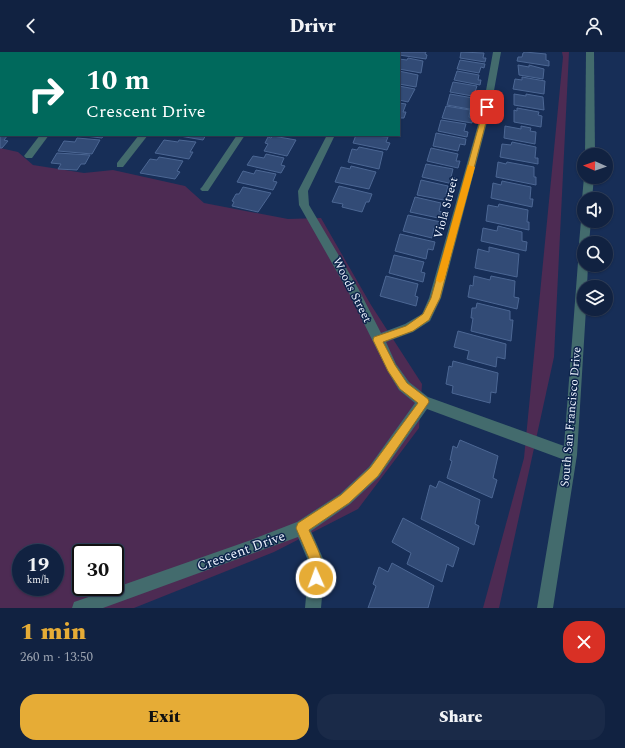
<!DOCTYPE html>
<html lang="en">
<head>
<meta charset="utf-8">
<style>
	:root { --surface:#112241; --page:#1a2a48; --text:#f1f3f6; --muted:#9ca4b1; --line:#303f5a; --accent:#e6ac36 }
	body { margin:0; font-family:Spectral,serif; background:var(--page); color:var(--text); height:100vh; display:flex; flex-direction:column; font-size:15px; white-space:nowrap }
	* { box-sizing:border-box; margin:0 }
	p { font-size:13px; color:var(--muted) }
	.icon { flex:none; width:22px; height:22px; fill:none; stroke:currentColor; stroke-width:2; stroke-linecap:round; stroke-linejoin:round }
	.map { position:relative; height:556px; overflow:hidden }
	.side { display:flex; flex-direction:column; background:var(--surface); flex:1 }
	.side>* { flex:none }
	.banner { position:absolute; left:0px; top:0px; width:400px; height:84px; box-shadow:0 1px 3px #0004,0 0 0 1px var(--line); background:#00695c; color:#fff; overflow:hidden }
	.needle { width:26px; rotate:272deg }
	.buttons { position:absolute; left:577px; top:96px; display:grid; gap:8px }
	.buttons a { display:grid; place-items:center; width:36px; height:36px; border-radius:50%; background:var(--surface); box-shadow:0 1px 3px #0004,0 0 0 1px var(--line); font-size:20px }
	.speed { position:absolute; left:12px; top:492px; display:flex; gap:8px; font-size:20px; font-weight:700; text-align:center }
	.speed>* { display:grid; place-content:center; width:52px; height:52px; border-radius:50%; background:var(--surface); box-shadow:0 1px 3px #0004,0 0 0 1px var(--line); line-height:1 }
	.speed small { font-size:10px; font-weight:400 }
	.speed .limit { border:2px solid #111; border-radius:6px; background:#fff; color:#111 }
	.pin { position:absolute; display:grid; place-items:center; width:34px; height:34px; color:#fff; margin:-17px; border-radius:8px; box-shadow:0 2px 6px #0006 }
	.me { position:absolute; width:44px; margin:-22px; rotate:358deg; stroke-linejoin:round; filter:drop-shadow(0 0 3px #0008) }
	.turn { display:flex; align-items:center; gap:14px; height:84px; padding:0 20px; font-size:18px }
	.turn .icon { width:52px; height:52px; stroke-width:2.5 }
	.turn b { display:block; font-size:28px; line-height:34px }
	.round { display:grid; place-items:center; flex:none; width:42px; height:42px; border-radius:16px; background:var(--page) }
	.overview { display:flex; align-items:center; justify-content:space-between; height:68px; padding:0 20px }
	h1 { font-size:24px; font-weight:800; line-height:30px; color:var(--accent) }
	.cta { display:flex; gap:8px; margin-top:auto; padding:8px 20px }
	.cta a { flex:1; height:46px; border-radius:16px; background:var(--accent); color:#111; font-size:16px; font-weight:800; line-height:46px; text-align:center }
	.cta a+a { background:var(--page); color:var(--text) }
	header { display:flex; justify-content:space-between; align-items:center; height:52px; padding:0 20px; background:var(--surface); font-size:18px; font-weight:800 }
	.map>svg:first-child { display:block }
	.green { fill:#4d2b53; fill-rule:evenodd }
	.building { fill:#324b76; stroke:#4c6794 }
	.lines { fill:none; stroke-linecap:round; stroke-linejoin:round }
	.street { fill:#436b6d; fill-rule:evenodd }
	.route { fill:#e6ac36; stroke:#967023 }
	.slow { fill:#f59e0b }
	.labels { text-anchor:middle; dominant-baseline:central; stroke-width:3; stroke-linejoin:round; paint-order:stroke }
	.street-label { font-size:12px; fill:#eef4ff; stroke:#0d244c }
	.near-street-label { font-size:14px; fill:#eef4ff; stroke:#0d244c }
</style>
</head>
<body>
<header><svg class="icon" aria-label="back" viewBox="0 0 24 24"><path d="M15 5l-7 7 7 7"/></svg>Drivr<svg class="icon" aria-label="person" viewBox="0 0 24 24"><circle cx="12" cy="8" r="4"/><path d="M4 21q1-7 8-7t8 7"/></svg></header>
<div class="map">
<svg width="625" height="556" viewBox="0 0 625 556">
	<rect width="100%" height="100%" fill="#172e57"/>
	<g class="green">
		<path d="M562,0H569L554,305L499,556H483L524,406L563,5Z"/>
		<path d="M0,96L18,100L33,113L84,121L113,118L185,134L204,151L288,167L321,166L371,253L422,332L419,376L358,457L274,500L134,556H0ZM21,501H55V535H21ZM81,501H115V535H81Z"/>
	</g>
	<g class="building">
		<path d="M397,0H426L425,2L427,3L426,7L399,3Z"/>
		<path d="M461,0L484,1L483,6H486L485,10L460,6Z"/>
		<path d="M525,0L546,2V8L549,9V14L517,9L518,5H522L523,1Z"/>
		<path d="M408,6L423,9L421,21L399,17V7L407,8Z"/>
		<path d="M460,8L485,12L484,16L481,15L479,21L457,17Z"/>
		<path d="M518,13L529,15V13L544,17L543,27L519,23Z"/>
		<path d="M399,19L418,23L416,35L399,32Z"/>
		<path d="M457,19L479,23L478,28H481L480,33L454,28Z"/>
		<path d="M522,25L545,29L544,42L513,37L515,27L522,28Z"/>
		<path d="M453,30L477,34L475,40L479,41L478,45L450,40Z"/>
		<path d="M399,34L415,37L408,50L399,48Z"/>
		<path d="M450,42L473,46L472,52L476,53L475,58L447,53Z"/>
		<path d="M514,42L526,44V42L543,45L544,58L514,53Z"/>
		<path d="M399,51L406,52L403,60H406L404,66H399Z"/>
		<path d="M446,54L470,58L469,65L473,66L472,71L442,66Z"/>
		<path d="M517,56L539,60L538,63L542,64L541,75L514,70V58L517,59Z"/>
		<path d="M441,68L466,72L464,79L468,80L467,85L438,79Z"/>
		<path d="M505,74L521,77V74L531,76L530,79L536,80L535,92L504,86Z"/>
		<path d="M436,81L466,87L465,93L460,92L458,99L433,94Z"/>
		<path d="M0,82L8,83L4,88L8,89L2,96H0Z"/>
		<path d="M76,83H104L102,86Z"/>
		<path d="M174,83H206L203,88Z"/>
		<path d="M356,83L388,85L386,90L390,91L387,98L353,91Z"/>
		<path d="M273,84L296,88L287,104L264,99L268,92L265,91L268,85L271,86Z"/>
		<path d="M77,86L100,88L92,102L58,99L64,89L75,90Z"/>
		<path d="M164,88L178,90L179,88L196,90L190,100H193L189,107L155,101Z"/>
		<path d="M512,90L536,95L535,106H538V112L500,105L502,92L511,93Z"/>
		<path d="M359,95L383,100L379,117L348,110L352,97L357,98Z"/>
		<path d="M431,96L458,102L456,109H460L458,116L427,109Z"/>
		<path d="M57,101L90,103L85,112H81L77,118L58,117L61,112L51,111Z"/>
		<path d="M266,102L284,106L281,113L285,114L281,121L247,113L253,104L264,106Z"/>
		<path d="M159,105L183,109L177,119L180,120L175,127L140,121L150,107L157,108Z"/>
		<path d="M498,110L506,112L507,110L534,115V125H536V133L496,125Z"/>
		<path d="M426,112L453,117L451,125L455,126L453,132L422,125Z"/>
		<path d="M351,114L376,120L369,137L335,130L341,115L350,117Z"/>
		<path d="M256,118L276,122L273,129L277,130L273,138L237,130L243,119L254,122Z"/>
		<path d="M421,128L448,134L446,142L450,143L449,149L417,143Z"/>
		<path d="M502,129L531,135L530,147H533L532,155L491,146L493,131L501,133Z"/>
		<path d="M339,134L372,142L369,150H366L362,160L342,155L343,152L332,150Z"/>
		<path d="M243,135L271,141L258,160L232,154L234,150L232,149L236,142H239Z"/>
		<path d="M415,145L441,151L439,159L444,161L443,167L410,160Z"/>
		<path d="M499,152L528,158L527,170H529V178L486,169L488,153L498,155Z"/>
		<path d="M408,163L441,170L439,177L434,176L432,186L403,179Z"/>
		<path d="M498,174L522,180V189L527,190L526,199L481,189L483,176L497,179Z"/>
		<path d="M400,182L435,190L433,198L428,197L426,207L395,199Z"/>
		<path d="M489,195L519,202L517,225L475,216L478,197L489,200Z"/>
		<path d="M394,203L424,210L421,220L425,221L423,230L389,221Z"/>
		<path d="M386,224L418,232L415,244L418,245L416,254L380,244Z"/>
		<path d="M474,224L490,228L491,224L515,229L514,245L519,246L517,257L468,245L470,233L473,234Z"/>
		<path d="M477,251L510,259V268H513L511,289L471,279L473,266H471L472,256H476Z"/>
		<path d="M458,279L506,292L505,307L497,305L496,315L467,307L469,299L454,295Z"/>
		<path d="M453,309L498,321L496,341L491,340L490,351L452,341L453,334L446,332L449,314L452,315Z"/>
		<path d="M460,388L498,404L493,426L497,428L492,446L447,426L452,409L450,408L453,394L457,396Z"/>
		<path d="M439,429L480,448L475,472L479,474L474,493L421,467L430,433L436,436Z"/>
		<path d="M403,466L459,496L453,515L447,512L442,530L407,512L411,501L392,490Z"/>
		<path d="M392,511L434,534L428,556H368L376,534L373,532L379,515L388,520Z"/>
	</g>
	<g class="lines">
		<g class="street">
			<path d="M100,0H108L99,1Z"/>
			<rect x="168" y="0" width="8" height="1"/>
			<rect x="302" y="0" width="8" height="1"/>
			<rect x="372" y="0" width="8" height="1"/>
			<path d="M493,0H501L491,55L441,246L430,269L413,280L386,290L396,312L409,330L428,345L564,394L579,197L581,194L579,191L581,169L584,166V169H591L589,191H584V213H588L587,235H584V257H586L577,403L553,556H537L562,407L427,357L379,425L350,452L311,479L325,511L321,556H305L309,511L298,485L103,556H72L74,550L80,548L251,488L297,470L340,442L369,415L415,351L399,338L388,320L349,241L299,153L298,139L327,83H335L308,139L309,153L358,236L381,281L405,272L422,262L429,246L483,55Z"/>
			<path d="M586,0H594L595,103H585Z"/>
			<path d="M40,83H49L32,106H26L24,104Z"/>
			<path d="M139,83H148L123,115H117V111Z"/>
			<path d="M237,83H245L208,139H202L200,137L202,135Z"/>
			<path d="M584,125H594L592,147H584V150L582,147Z"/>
		</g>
	</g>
	<path class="route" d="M487,53L490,55L440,246L429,268L413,279L383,290L395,313L407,331L428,347L429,350L378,424L349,451L309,478C316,495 328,512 320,530L316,532L311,530L310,526L311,511L296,476L298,471L341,443L370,416L418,351L400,337L388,319L373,288L374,285L406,274L423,262L431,246L484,55Z"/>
	<path class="slow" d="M468,113L475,115L444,228L440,231L436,228Z"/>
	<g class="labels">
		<g class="street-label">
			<text transform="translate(446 156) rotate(-75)">Viola Street</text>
			<text transform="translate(352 238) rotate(63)">Woods Street</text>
			<text transform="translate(571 365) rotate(-85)">South San Francisco Drive</text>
		</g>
		<g class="near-street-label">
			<text transform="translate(241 499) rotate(-20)">Crescent Drive</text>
		</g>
	</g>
</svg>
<div class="buttons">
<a><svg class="needle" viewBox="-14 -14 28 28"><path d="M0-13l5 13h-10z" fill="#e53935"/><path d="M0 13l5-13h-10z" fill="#9ca4b1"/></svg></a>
<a><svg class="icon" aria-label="sound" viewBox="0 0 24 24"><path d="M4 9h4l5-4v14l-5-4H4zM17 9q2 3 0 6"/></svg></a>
<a><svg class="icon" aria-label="search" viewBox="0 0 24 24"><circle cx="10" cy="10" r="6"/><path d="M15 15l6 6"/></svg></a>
<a><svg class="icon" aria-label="layers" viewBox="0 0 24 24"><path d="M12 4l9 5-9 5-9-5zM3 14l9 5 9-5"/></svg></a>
</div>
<div class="speed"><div>19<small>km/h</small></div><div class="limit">30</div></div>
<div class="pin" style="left:487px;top:55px;background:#d93025"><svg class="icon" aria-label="arrive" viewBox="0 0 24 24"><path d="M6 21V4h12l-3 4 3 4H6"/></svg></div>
<svg class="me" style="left:316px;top:526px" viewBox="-20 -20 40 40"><circle r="17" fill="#e6ac36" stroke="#fff" stroke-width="3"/><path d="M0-11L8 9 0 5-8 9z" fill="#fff"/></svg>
<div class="banner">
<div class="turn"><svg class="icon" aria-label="right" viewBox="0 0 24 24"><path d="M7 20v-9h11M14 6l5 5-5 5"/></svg><div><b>10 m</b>Crescent Drive</div></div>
</div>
</div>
<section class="side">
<div class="overview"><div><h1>1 min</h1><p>260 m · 13:50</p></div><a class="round" style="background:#d93025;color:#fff"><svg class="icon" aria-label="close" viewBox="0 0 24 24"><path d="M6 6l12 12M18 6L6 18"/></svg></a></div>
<div class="cta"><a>Exit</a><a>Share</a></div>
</section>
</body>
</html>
